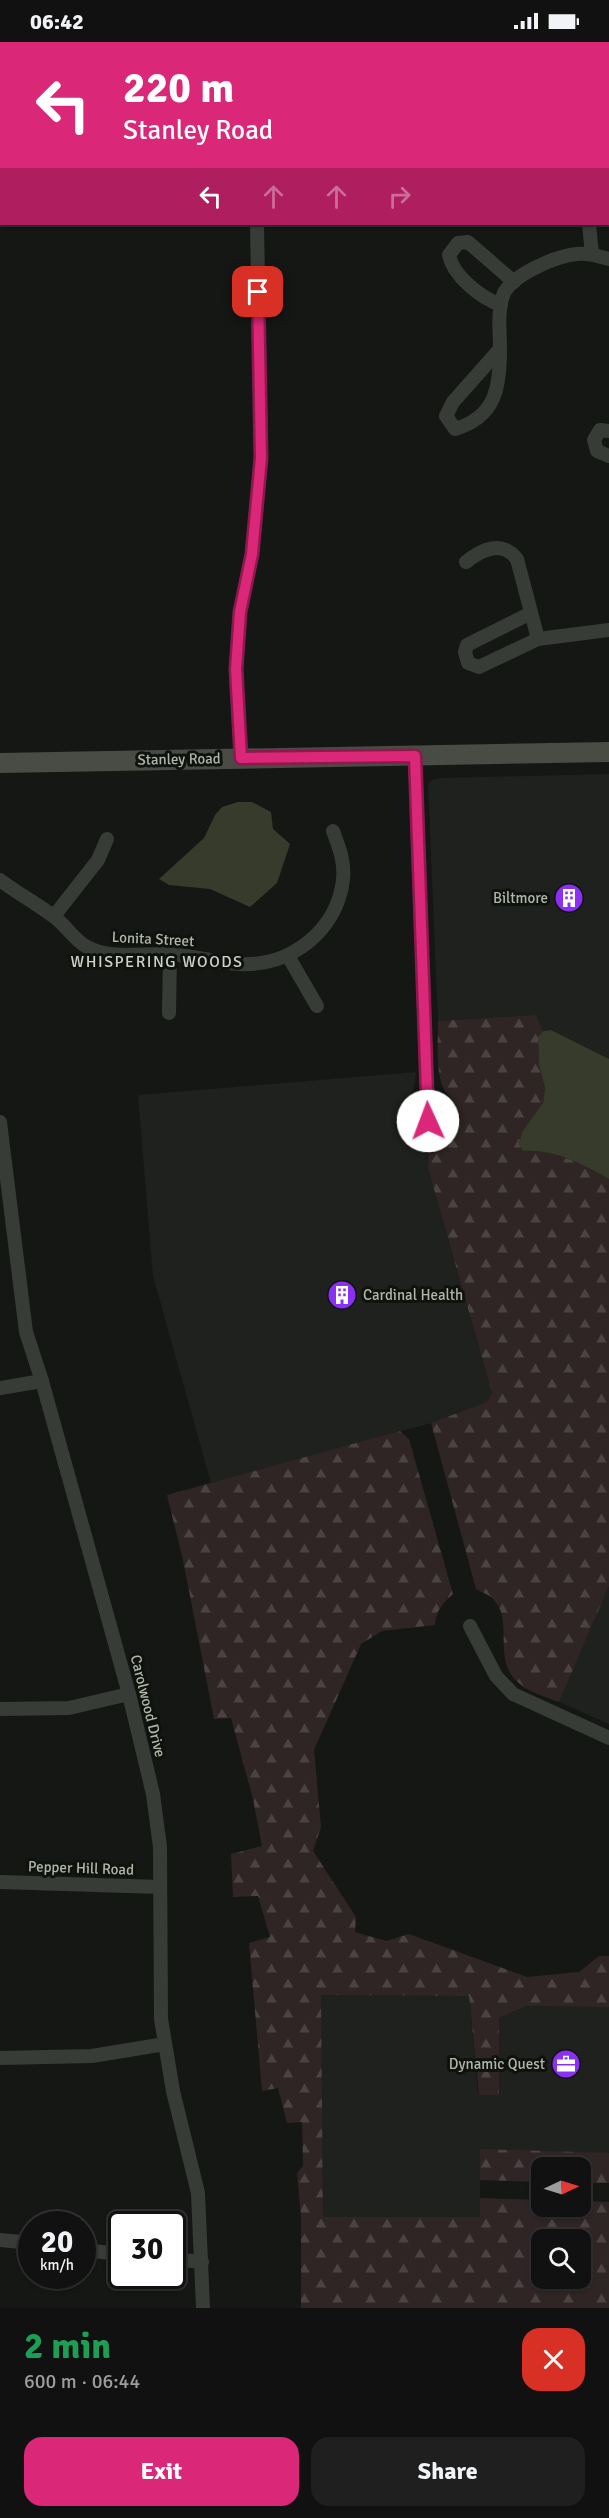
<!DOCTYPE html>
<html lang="en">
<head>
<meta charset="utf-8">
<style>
	:root { --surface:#101110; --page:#1e1f1e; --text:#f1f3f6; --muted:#9c9d9f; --line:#303130; --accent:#db2777 }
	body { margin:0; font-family:Signika,sans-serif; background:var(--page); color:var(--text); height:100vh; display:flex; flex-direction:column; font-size:22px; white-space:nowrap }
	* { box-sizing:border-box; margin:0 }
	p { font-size:20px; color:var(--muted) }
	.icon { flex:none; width:33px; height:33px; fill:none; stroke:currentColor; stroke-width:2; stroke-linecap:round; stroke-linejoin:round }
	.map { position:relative; height:2266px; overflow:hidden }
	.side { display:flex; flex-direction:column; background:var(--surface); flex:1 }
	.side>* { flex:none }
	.hud { position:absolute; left:0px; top:0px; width:609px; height:183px; box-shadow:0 2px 4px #0004,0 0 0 2px var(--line); background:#db2777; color:#fff; overflow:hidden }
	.needle { width:39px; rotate:86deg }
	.buttons { position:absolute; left:531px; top:2115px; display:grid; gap:12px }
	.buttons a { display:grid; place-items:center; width:60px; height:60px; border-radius:12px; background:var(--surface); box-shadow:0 2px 4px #0004,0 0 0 2px var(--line); font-size:30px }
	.speed { position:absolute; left:18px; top:2169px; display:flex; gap:12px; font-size:30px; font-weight:700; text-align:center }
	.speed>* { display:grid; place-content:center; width:78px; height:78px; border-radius:50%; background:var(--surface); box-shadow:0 2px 4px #0004,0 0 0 2px var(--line); line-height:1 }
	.speed small { font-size:15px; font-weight:400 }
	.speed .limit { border:3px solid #111; border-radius:9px; background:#fff; color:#111 }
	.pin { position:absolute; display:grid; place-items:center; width:51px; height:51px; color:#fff; margin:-26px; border-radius:12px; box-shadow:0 3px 9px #0006 }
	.me { position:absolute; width:66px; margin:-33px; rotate:358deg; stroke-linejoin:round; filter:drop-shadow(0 0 4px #0008) }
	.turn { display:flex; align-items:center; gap:21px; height:126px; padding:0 24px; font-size:27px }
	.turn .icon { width:78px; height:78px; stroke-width:2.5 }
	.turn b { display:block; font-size:42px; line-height:51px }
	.lanes { display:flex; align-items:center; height:57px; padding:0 24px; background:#0003; justify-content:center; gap:30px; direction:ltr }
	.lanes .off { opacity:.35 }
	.round { display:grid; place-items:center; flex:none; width:63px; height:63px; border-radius:18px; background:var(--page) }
	.overview { display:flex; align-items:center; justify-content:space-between; height:102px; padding:0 24px }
	h1 { font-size:36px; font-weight:700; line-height:45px; color:#1e9e55 }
	.button { display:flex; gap:12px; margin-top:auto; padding:12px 24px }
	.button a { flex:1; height:69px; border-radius:18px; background:var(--accent); color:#fff; font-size:24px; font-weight:700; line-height:69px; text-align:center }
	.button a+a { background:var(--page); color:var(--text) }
	.status { display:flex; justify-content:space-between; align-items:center; height:42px; padding:0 30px; background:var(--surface); direction:ltr }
	.status svg { height:16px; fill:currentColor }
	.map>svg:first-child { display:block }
	.built { fill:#1f211e }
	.forest { fill:url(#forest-firs); fill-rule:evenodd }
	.water { fill:#373b2b }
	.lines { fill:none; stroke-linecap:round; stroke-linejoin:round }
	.street { stroke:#383c36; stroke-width:14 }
	.secondary { stroke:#484c44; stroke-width:20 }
	.route-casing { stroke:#8e194d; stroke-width:15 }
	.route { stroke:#db2777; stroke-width:10 }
	.labels { text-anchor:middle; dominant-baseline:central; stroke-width:6; stroke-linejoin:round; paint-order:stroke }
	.street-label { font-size:15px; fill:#afb7a7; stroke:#101210 }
	.poi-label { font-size:15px; fill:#afb7a7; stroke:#101210; text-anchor:end }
	.neighbourhood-label { font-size:16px; letter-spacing:1.5px; fill:#cdd3c8; stroke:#101210 }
</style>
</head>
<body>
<div class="status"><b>06:42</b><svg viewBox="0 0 49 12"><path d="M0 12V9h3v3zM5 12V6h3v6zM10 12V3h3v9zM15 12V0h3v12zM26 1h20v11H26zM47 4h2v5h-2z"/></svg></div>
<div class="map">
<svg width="609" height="2266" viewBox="0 0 609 2266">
	<defs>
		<pattern id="forest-firs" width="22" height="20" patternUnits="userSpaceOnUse" patternTransform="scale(1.5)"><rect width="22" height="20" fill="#2f2525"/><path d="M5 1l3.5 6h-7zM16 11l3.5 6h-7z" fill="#4b4242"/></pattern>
	</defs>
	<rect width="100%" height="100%" fill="#151715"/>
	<g class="built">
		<path d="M609,732V1017L551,988L543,989L536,973L438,979L428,742L432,738L440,736Z"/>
		<path d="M416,1030L414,1047L400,1068L403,1092L409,1102L417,1106L429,1107L428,1126L492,1351L487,1360L431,1381L211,1441L153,1234L138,1053Z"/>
		<path d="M609,1544V1682L559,1660Z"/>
		<path d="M320,1953L469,1954L478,2052H499V1976L526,1964L609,1965V2111L480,2108V2175H323Z"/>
	</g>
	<g class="forest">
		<path d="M536,973L543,989L538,995L539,1023L545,1046L543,1062L522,1090L519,1102L523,1109C554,1107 582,1122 609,1137V1544L559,1660C546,1655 531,1651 520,1642C490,1619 516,1578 492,1556C488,1552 481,1550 476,1547L431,1381L487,1360L492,1351L428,1126L429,1107C449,1103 468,1087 456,1064C452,1055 444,1051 441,1040C436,1021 438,1000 438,979Z"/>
		<path d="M400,1389L409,1397L453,1552C442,1562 436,1568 435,1583L382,1589L361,1602L314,1708L321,1785L313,1809L356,1875L355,1890L386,1899L409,1892L527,1935L579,1930L599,1914H609V1965L526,1964L499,1976V2053H479L469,1954L321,1953L323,2175H480V2156L541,2158L542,2164H580L581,2159L609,2160V2266H301V2175L297,2131L303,2124L302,2080L287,2081L278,2046L262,2049L249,1901L270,1895L258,1854L233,1855L231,1812L262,1804L253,1757L231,1676L214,1677L183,1518L167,1453ZM542,2198H580V2236H542Z"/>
		<path d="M480,2107L609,2111V2141H581L580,2126H542L541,2140L480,2138Z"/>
	</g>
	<g class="water">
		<path d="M238,760H252L271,770L273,787L290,802L277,841L250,865L210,847L169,843L159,837L204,796L215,773L222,765Z"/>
		<path d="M551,988L609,1017V1137C582,1122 554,1107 523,1109L519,1102L522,1090L543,1061L545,1046L539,1023L538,995L543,989Z"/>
	</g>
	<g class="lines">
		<g class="street">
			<path d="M215,0L217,2"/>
			<path d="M405,0L406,2"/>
			<path d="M545,0L546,2"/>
			<path d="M593,0V2"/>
			<path d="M112,2L118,0"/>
			<path d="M371,2L372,0"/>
			<path d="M0,13H2"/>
			<path d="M608,49L609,50"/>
			<path d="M0,135H2"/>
			<path d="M589,182L592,212"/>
			<path d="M501,263C481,256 453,234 449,213L458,201L468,200L514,240"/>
			<path d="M500,307C500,345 496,375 455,387L446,374L453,360Z"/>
			<path d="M500,307C500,289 497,268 504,251C514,232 556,214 577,212C588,211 598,214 609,217"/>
			<path d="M609,389L600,388L594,398L597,409L609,414"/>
			<path d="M466,520C482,507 502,498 517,517L538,597"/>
			<path d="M531,571L467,603L465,610L468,621L479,625L538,597L609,588"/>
			<path d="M415,714L428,1079"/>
			<path d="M241,716L236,627L240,570L252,512L261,415L257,182"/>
			<path d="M0,838C17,851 36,861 53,874C65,882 74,898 87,905C110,918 142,911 168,912C192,913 216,921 240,922C290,925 337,889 343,838C345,820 339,805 333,789"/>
			<path d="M54,874L98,818L107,797"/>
			<path d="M288,914L317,964"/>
			<path d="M169,971L170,912"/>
			<path d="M0,1080L26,1290L42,1339L129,1652L153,1752L160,1805L161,1977L173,2049L198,2151L203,2266"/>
			<path d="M0,1346L42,1339"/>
			<path d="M470,1584L496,1634L513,1652L609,1696"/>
			<path d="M0,1667L69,1666L129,1652"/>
			<path d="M0,1840L160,1845"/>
			<path d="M0,2016L92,2014L165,2002"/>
			<path d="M0,2198L32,2201"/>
			<path d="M82,2208L122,2212"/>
			<path d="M172,2217L202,2220"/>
		</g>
		<path class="secondary" d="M0,721L609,710"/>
	</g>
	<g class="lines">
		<g class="route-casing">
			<path id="route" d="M258,250L261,416L252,512L240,570L236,627L241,716L415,714L428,1079"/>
		</g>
		<use href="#route" class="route"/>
	</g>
	<defs>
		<g id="building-disc" transform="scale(1.5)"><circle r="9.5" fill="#8a30f4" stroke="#101210"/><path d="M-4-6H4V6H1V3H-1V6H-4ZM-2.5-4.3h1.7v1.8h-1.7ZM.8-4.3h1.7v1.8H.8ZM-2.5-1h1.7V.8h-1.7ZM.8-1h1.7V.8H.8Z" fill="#fff"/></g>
		<g id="office-disc" transform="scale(1.5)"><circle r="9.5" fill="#8a30f4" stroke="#101210"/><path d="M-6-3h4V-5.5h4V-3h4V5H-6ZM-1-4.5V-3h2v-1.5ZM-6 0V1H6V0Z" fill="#fff"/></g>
	</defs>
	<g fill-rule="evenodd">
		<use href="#building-disc" x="569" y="856"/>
		<use href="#building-disc" x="342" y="1253"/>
		<use href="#office-disc" x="566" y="2022"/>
	</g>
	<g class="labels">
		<g class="street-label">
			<text transform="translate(179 717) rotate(-1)">Stanley Road</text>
			<text transform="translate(153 897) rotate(3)">Lonita Street</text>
			<text transform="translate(148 1664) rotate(76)">Carolwood Drive</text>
			<text transform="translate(81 1826) rotate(2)">Pepper Hill Road</text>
		</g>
		<g class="poi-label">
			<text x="548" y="856">Biltmore</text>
			<text x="363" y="1253" text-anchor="start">Cardinal Health</text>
			<text x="545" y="2022">Dynamic Quest</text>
		</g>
		<g class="neighbourhood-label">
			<text x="157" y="920">WHISPERING WOODS</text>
		</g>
	</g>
</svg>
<div class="buttons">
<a><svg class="needle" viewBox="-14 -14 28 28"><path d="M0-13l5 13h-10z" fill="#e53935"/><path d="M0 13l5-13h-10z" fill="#9c9d9f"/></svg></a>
<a><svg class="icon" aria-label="search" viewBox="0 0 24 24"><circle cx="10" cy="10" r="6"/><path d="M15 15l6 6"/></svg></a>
</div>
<div class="speed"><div>20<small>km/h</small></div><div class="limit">30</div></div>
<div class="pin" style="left:258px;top:250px;background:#d93025"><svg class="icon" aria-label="arrive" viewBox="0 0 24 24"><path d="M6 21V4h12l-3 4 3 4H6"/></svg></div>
<svg class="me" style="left:428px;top:1079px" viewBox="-20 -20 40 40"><circle r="19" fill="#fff"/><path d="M0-13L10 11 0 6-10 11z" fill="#db2777"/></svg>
<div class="hud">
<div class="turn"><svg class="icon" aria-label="left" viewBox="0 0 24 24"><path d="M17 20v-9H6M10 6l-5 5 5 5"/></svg><div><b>220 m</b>Stanley Road</div></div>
<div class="lanes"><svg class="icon" aria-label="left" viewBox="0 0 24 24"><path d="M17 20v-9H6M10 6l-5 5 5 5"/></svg><svg class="icon off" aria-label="ahead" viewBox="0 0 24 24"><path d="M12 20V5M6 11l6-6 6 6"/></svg><svg class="icon off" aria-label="ahead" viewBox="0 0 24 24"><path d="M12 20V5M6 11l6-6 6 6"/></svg><svg class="icon off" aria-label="right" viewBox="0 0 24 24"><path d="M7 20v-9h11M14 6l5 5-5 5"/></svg></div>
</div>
</div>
<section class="side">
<div class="overview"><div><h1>2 min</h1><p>600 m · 06:44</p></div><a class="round" style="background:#d93025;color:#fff"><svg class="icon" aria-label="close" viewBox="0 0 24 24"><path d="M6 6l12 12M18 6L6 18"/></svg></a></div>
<div class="button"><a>Exit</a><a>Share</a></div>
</section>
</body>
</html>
